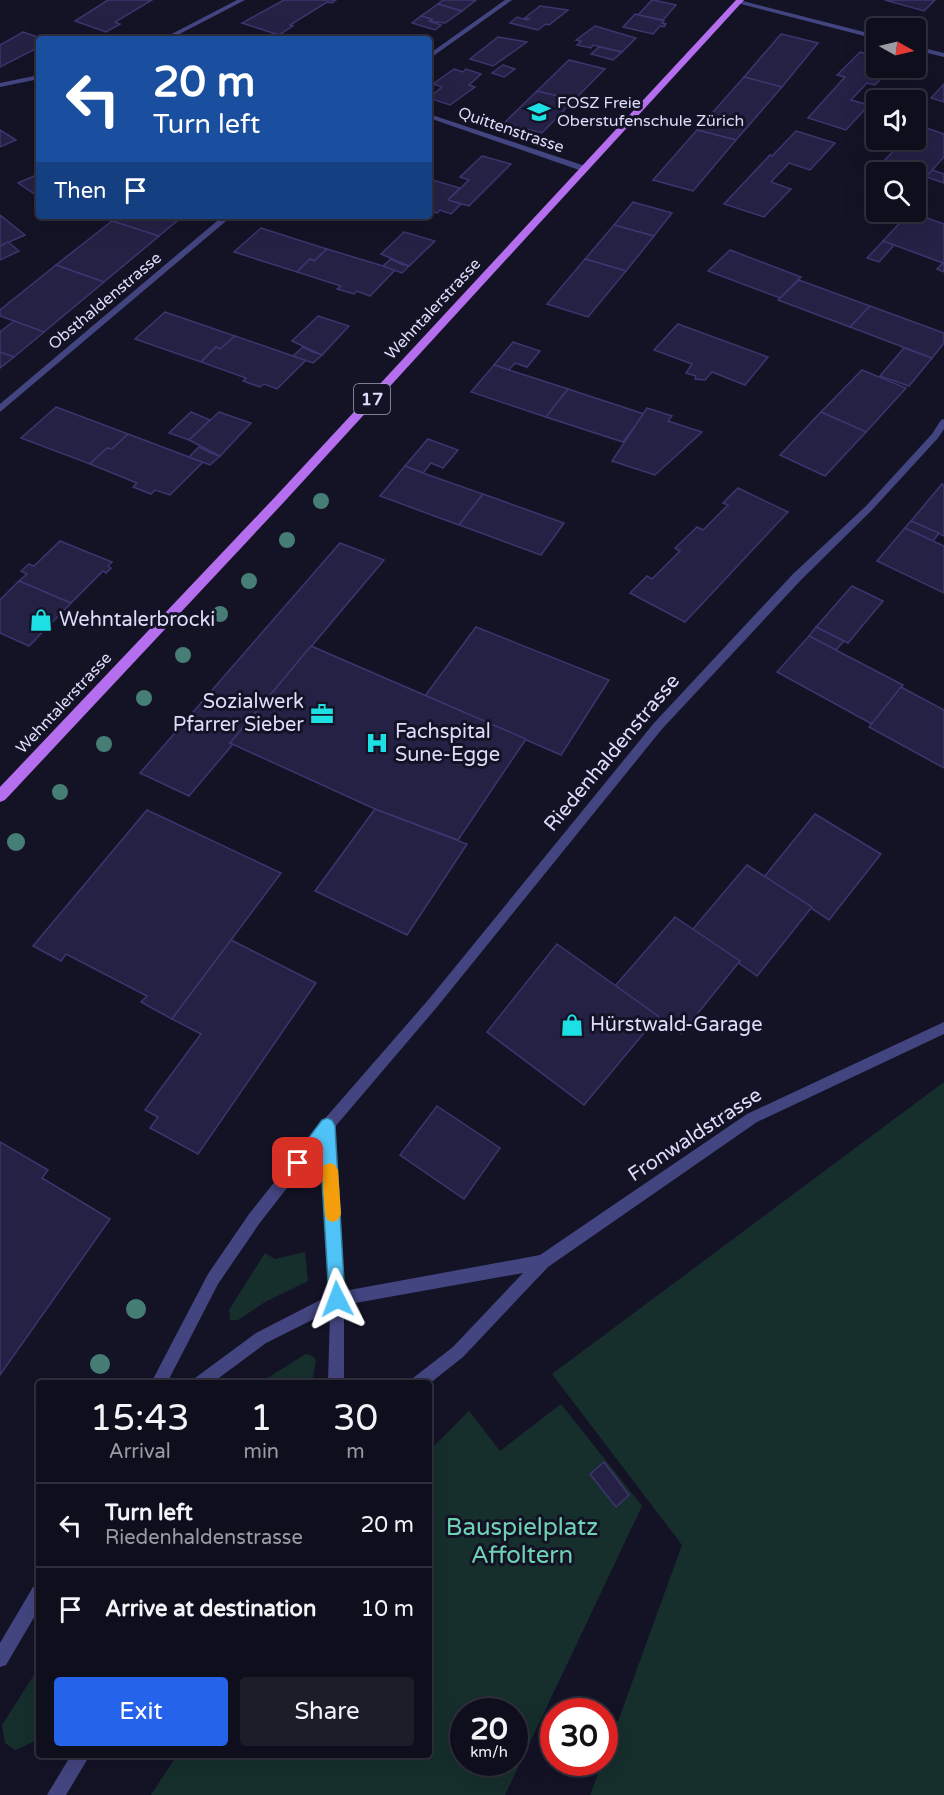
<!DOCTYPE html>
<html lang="en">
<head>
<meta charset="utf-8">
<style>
	:root { --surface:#0f0e1c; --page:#1d1c29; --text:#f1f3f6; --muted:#9b9ca3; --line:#2f2e3b; --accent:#2563eb }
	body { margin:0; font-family:"Varela Round",sans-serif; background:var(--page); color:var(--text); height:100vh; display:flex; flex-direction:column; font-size:22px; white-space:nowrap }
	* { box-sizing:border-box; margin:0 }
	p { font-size:20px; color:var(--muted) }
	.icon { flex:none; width:33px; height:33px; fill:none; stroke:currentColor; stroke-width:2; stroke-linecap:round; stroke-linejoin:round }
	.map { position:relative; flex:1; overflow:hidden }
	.sheet { position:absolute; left:36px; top:1380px; width:396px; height:378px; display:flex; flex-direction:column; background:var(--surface); border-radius:6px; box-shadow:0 6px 24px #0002,0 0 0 2px var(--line) }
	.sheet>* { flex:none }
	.guide { position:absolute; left:36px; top:36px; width:396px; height:183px; border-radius:6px; box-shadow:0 6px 24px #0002,0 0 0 2px var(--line); background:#1a4fa0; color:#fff; overflow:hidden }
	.needle { width:39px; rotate:98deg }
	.buttons { position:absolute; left:866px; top:18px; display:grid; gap:12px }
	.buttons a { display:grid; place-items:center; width:60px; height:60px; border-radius:6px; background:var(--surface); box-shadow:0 6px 24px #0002,0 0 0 2px var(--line); font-size:30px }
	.speed { position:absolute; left:450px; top:1698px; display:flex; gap:12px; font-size:30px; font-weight:700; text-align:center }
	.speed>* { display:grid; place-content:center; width:78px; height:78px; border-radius:50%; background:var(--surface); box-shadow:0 6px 24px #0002,0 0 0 2px var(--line); line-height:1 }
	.speed small { font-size:15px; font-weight:400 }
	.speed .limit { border:9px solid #d22; background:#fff; color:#111 }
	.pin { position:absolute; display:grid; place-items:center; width:51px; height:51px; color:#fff; margin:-26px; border-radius:12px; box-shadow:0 3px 9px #0006 }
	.me { position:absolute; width:66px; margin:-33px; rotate:357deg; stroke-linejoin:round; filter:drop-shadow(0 0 4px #0008) }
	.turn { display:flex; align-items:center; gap:21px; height:126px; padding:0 18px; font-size:27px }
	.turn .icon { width:78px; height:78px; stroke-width:2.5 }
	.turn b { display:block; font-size:42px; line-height:51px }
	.then { display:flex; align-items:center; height:57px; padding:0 18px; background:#0003; gap:12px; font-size:22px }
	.eta { display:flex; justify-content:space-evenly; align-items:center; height:102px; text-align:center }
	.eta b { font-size:36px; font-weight:600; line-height:42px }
	.cta { display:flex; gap:12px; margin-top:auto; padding:12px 18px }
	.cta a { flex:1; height:69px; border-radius:6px; background:var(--accent); color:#fff; font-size:24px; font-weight:600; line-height:69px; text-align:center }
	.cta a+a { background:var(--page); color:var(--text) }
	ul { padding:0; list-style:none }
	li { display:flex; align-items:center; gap:18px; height:84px; padding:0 18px; border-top:2px solid var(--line) }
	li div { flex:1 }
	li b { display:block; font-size:22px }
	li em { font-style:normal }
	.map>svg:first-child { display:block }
	.green { fill:#162f2c; fill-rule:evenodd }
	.building { fill:#252145; stroke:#3c356e; stroke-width:1.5 }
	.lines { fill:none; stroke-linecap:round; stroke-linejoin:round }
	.street { fill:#434580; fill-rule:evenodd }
	.primary { fill:#b56fee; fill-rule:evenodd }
	.tree { fill:#467d74 }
	.route { fill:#4fc3f7; stroke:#337fa1; stroke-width:1.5 }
	.slow { fill:#f59e0b }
	.labels { text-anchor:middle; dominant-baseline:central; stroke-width:6; stroke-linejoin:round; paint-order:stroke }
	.far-poi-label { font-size:16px; fill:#dddcfb; stroke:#141326; text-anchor:start }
	.far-street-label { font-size:16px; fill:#dddcfb; stroke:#141326 }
	.shield { fill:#141326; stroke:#a1a0bb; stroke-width:1.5 }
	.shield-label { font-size:18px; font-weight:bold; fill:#dddcfb }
	.poi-label { font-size:20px; fill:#dddcfb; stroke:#141326; text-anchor:start }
	.street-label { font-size:20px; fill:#dddcfb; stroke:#141326 }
	.near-park-label { font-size:24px; fill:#6fd3b3; stroke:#141326 }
</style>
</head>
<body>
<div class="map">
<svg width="944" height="1795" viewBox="0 0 944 1795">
	<rect width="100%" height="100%" fill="#141326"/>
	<g class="green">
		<path d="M944,1082V1795H590L602,1763L604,1762L605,1757L682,1545L552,1374Z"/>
		<path d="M305,1252L308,1281L265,1302L238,1320H230L229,1310L265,1253L275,1259Z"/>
		<path d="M306,1354L313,1356L316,1361L312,1383H259Z"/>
		<path d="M561,1404L642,1506L505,1795H151L177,1755H429V1451L469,1411L500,1451ZM464,1712H514V1762H464Z"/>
		<path d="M39,1667V1737L31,1743L15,1750L5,1743L2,1725Z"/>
	</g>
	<g class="building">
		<path d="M108,0H152L115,22L120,24L106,32L75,21Z"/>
		<path d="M284,0H336L332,3L327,2L290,25L293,26L279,35L242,23Z"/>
		<path d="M443,0H476L462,11L438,4Z"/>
		<path d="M652,0H653L676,5L663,20L638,15Z"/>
		<path d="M885,0H935L924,11Z"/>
		<path d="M438,4L462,11L445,23L429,21L432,19L421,16Z"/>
		<path d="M540,6L568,10L549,25L546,24L538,30L510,23L517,17L527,20L529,19L525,18Z"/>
		<path d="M635,14L664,21L662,23L666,24L664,27L660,26L653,34L623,27Z"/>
		<path d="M421,16L432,19L429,21L441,25L435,30L412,23Z"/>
		<path d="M595,26L636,38L622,52L593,45L591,48L577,45L581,41L576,40Z"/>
		<path d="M23,32L43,39H39V47L0,67V45Z"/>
		<path d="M781,34L818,43L782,87L744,77Z"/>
		<path d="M498,37L527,42L493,66L470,59Z"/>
		<path d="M599,47L622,52L613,60L591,54Z"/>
		<path d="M860,52L876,57V68H892L875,85L867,83L851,100L869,105L846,130L808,118L845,77L837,75Z"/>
		<path d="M569,60L605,69L574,100L537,91Z"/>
		<path d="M503,65L515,69L504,77L492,73Z"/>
		<path d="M454,69L463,72L466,69L481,74L469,85L475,87L450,105L429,98L442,87L433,84Z"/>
		<path d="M744,77L782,87L736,140L697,130Z"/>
		<path d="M944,84V102L931,98Z"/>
		<path d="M537,91L574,100L542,133L504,123Z"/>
		<path d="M918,125L944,134V157L926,177L882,163L904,140H915V128Z"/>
		<path d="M0,130L16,140L0,147Z"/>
		<path d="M697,130L736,140L693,191L653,180Z"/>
		<path d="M796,131L835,143L810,170L789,163L771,182L791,189L764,217L724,204L770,155L772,156Z"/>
		<path d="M482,156L511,164L469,206L448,200L469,180L460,177Z"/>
		<path d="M932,170L944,174V183L926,177Z"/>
		<path d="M39,174V197L18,183Z"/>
		<path d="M429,179L460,188L448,200L461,204L451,214L440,210L437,213L429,211Z"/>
		<path d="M633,202L672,213L654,236L614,225Z"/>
		<path d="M910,212L944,224V272L937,269L943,263L883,241Z"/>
		<path d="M0,215L25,235L0,246Z"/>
		<path d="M118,216H183L159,236L112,221Z"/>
		<path d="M112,221L159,236L104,282L56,265Z"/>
		<path d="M614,225L654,236L626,271L585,259Z"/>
		<path d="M261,228L327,249L314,261L310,259L297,272L234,252Z"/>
		<path d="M404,232L435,241L409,266L381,254Z"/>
		<path d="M883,241L894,245L879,262L867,258Z"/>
		<path d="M8,242L19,251L0,260V246Z"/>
		<path d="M327,249L383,266L395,270L370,296L357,291L354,294L337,289L341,286L297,272L310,259L314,261Z"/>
		<path d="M730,250L801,277L780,298L708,271Z"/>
		<path d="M391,259L401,264L409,266L402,273L383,266Z"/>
		<path d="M585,259L626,271L588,317L547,304Z"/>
		<path d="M56,265L104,282L44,332L0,316V310Z"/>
		<path d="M799,280L870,306L850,327L778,300Z"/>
		<path d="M870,306L944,333V343L932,358L850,327Z"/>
		<path d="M165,312L235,336L220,349L216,347L201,362L135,339Z"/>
		<path d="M318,316L349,326L322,355L292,341Z"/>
		<path d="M14,321L44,332L14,357L0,352V332Z"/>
		<path d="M678,324L768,357L745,385L712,372L705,380L695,379L696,376L686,373L692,364L654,350Z"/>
		<path d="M235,336L293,356L306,360L277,389L264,384L260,387L243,381L246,378L201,362L216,347L220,349Z"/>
		<path d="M513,342L540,351L527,367L515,363L509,370L494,365Z"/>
		<path d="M303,347L313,352L322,355L313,363L293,356Z"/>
		<path d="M904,348L932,358L909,386L880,376Z"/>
		<path d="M0,352L14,357L0,368Z"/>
		<path d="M494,365L509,370L568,389L546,417L471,392Z"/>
		<path d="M862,370L906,388L866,432L821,412Z"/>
		<path d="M568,389L644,414L623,442L546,417Z"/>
		<path d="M56,407L128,434L112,449L107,448L90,464L21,438Z"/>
		<path d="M647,408L672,416L668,421L702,432L655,475L612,461Z"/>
		<path d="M191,412L210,420L189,440L169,433Z"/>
		<path d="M219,412L251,423L220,456L189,440Z"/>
		<path d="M821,412L866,432L825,476L780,455Z"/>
		<path d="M128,434L189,457L203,462L170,495L155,490L151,494L133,487L137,483L90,464L107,448L112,449Z"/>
		<path d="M428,439L458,450L443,468L431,463L423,473L405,466Z"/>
		<path d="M199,447L211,453L220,456L210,465L189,457Z"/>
		<path d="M405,466L423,473L483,494L459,525L380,496Z"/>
		<path d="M942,484L944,485V536L911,521Z"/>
		<path d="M738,488L788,512L685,622L630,593L647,576L652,579L680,551L675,548L697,527L703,530L728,505L723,503Z"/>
		<path d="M483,494L564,523L541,555L459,525Z"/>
		<path d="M911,521L939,533L933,541L905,528Z"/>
		<path d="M905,528L944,546V593L877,561Z"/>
		<path d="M60,541L112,562L108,566L111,568L106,573L103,571L71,603L19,581L27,574L21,571L29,564L34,566Z"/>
		<path d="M340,543L384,560L230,743L233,744L189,796L140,773Z"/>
		<path d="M19,581L71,603L29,646L0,633V600Z"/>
		<path d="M852,586L883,601L848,643L816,627Z"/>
		<path d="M476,627L609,680L561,755L425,696Z"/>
		<path d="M816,627L844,641L836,650L809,636Z"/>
		<path d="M809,636L903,685L872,724L777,672Z"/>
		<path d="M311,646L526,739L458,840L375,809L230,743Z"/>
		<path d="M901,687L944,710V768L869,727Z"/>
		<path d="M375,809L467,844L407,935L315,891Z"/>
		<path d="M147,810L281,873L172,1019L141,1002L147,996L66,954L61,961L33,946Z"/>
		<path d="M815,814L881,854L829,920L764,877Z"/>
		<path d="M747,865L812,907L757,976L692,930Z"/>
		<path d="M675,917L740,961L681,1034L615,986Z"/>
		<path d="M231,940L316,983L198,1154L150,1128L158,1117L145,1110L201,1034L172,1019Z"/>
		<path d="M557,944L658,1016L584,1105L487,1032Z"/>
		<path d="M437,1106L500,1148L464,1199L400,1155Z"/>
		<path d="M0,1142L48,1170L42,1178L110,1219L0,1375Z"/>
		<path d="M604,1462L629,1495L616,1507L590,1474Z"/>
	</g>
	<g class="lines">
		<g class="street">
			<path d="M237,0H245L170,39H162Z"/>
			<path d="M505,0H512L429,59V54Z"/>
			<path d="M739,0L876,35V39L737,3V1Z"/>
			<path d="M915,46L944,53V57L915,50Z"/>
			<path d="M39,75V79L0,87V83Z"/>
			<path d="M429,114L588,167L589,169L582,171L429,118Z"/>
			<path d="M223,216H232L0,412V404Z"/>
			<path d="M944,419V429L938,438L872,510L801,580L662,729L437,1007L334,1128L344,1291L540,1255L747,1114L944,1022V1034L757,1122L548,1267L463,1357L429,1384L410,1383L413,1378L453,1347L523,1273L344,1305V1383H328L330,1311L266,1343L212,1383H192L195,1378L256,1333L330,1295L321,1144L259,1224L218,1284L167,1383H151L208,1274L249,1214L322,1122L429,999L654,723L793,574L866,506L932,434L941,420Z"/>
			<path d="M39,1585V1609L6,1665L0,1667V1643L33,1587Z"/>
			<path d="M71,1755H90L66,1795H47Z"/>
		</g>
		<path class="primary" d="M736,0H744L284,502L5,800L0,802V787L276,496Z"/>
	</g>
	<g class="tree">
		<circle cx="321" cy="501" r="8"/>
		<circle cx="287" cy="540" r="8"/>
		<circle cx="249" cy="581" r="8"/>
		<circle cx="220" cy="614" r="8"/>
		<circle cx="183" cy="655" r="8"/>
		<circle cx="144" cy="698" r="8"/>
		<circle cx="104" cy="744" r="8"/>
		<circle cx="60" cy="792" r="8"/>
		<circle cx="16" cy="842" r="9"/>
		<circle cx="136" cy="1309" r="10"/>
		<circle cx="100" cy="1364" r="10"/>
	</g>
	<path class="route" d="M327,1118L332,1120L335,1126L345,1299L343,1305L337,1307L331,1305L329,1299L320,1146L303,1168L298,1170L292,1168L290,1163L322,1120Z"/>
	<path class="slow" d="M330,1163L335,1165L338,1170L341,1214L338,1220L333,1222L327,1220L325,1214L322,1170L324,1165Z"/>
	<defs>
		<g id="school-bare" transform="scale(1.8)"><path d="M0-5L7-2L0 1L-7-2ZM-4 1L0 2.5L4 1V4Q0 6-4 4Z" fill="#1de0e5" stroke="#141326" stroke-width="2.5" paint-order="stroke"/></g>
		<g id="shop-bare" transform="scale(1.8)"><path d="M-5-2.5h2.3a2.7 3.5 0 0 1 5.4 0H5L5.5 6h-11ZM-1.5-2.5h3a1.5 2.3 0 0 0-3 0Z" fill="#1de0e5" stroke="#141326" stroke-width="2.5" paint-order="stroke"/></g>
		<g id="office-bare" transform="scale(1.8)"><path d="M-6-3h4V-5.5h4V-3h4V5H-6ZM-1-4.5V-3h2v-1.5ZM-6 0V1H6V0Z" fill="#1de0e5" stroke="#141326" stroke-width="2.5" paint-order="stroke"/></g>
		<g id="hospital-bare" transform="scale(1.8)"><path d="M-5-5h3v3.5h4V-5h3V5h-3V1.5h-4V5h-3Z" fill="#1de0e5" stroke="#141326" stroke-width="2.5" paint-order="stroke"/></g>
	</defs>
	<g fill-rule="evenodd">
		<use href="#school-bare" x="539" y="112"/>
		<use href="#shop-bare" x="41" y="620"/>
		<use href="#office-bare" x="322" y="714"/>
		<use href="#hospital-bare" x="377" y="743"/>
		<use href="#shop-bare" x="572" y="1025"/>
	</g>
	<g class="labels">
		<g class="far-poi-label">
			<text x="557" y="103">FOSZ Freie<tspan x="557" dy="18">Oberstufenschule Zürich</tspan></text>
		</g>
		<g class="far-street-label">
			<text transform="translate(511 130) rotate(19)">Quittenstrasse</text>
			<text transform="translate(105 301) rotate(-40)">Obsthaldenstrasse</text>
			<text transform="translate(433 309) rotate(-47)">Wehntalerstrasse</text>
			<text transform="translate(64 703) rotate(-47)">Wehntalerstrasse</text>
		</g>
		<rect class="shield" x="354" y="384" width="36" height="30" rx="4.5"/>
		<g class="shield-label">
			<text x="372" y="399">17</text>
		</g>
		<g class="poi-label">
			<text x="59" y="620">Wehntalerbrocki</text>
			<text x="304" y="702" text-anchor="end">Sozialwerk<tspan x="304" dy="23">Pfarrer Sieber</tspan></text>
			<text x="395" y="732">Fachspital<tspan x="395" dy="23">Sune-Egge</tspan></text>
			<text x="590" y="1025">Hürstwald-Garage</text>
		</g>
		<g class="street-label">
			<text transform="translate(612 753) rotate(-50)">Riedenhaldenstrasse</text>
			<text transform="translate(695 1135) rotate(-33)">Fronwaldstrasse</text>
		</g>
		<g class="near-park-label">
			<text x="522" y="1527">Bauspielplatz<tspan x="522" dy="28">Affoltern</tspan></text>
		</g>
	</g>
</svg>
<div class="buttons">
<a><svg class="needle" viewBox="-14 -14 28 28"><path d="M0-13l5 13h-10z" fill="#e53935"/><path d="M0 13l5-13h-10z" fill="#9b9ca3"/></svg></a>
<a><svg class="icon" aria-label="sound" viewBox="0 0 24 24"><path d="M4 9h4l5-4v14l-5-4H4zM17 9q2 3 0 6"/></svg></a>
<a><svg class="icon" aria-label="search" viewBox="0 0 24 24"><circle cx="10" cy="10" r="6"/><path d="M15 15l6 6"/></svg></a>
</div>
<div class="speed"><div>20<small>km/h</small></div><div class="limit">30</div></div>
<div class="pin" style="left:298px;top:1163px;background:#d93025"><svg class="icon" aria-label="arrive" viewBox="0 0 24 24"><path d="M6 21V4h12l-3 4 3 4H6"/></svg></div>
<svg class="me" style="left:337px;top:1299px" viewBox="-20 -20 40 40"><path d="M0-17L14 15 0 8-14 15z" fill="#4fc3f7" stroke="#fff" stroke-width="4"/></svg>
<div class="guide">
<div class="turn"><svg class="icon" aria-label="left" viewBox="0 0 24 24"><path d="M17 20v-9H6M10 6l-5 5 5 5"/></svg><div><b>20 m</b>Turn left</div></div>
<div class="then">Then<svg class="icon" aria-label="arrive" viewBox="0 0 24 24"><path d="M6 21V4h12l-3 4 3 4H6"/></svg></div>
</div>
<section class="sheet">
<div class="eta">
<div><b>15:43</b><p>Arrival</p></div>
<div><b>1</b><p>min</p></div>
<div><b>30</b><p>m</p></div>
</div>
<ul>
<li><svg class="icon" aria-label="left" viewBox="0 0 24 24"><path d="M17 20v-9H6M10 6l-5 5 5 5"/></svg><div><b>Turn left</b><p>Riedenhaldenstrasse</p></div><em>20 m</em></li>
<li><svg class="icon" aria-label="arrive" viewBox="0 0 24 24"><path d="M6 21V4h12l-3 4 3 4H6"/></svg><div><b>Arrive at destination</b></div><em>10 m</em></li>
</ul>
<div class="cta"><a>Exit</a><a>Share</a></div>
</section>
</div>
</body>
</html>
